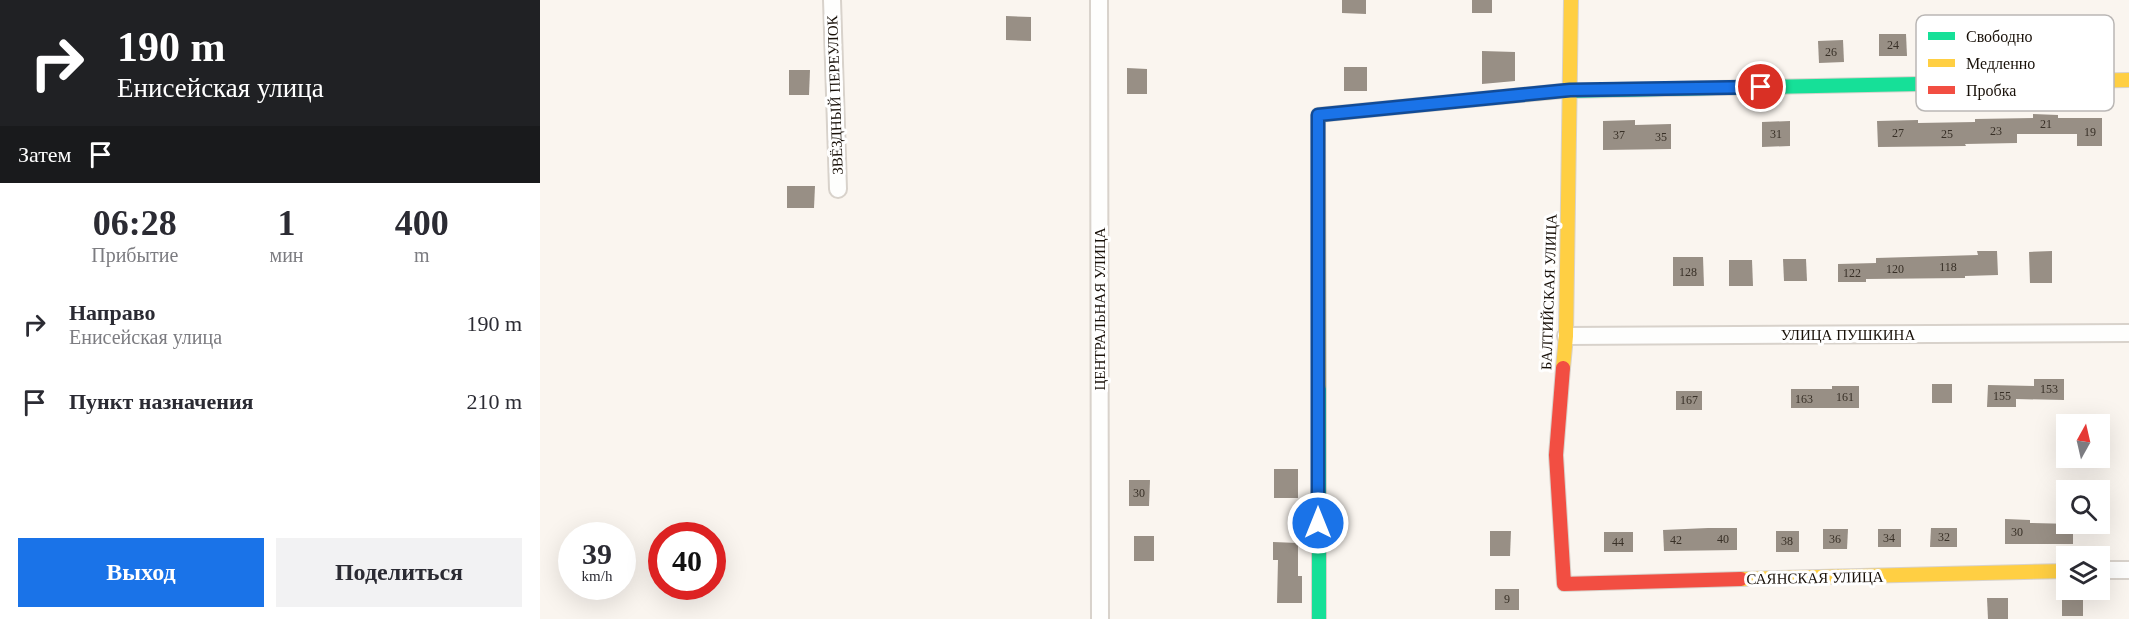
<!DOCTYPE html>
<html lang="ru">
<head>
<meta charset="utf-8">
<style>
	:root { --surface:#fff; --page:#f2f2f3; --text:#2b2b33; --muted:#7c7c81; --accent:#1a73e8 }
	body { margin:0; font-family:"Times New Roman",serif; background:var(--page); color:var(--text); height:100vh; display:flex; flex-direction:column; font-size:22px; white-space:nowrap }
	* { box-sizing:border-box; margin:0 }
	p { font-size:20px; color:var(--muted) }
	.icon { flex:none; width:33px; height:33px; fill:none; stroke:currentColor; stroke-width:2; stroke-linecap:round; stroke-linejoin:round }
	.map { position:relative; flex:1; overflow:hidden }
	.details { display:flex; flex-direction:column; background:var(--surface); width:540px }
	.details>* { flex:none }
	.banner { background:#202124; color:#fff; overflow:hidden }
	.needle { width:39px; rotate:8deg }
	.controls { position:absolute; left:1516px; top:414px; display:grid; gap:12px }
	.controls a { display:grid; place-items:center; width:54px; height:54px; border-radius:0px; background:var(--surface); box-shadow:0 6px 24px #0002; font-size:30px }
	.speed { position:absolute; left:18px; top:522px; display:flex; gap:12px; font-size:30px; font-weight:700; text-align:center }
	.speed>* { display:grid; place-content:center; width:78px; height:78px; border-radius:50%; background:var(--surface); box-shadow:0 6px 24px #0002; line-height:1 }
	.speed small { font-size:15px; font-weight:400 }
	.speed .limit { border:9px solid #d22; background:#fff; color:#111 }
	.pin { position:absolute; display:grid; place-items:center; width:51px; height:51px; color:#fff; margin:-26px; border:3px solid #fff; border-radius:50%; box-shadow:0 2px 6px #0007 }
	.me { position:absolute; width:66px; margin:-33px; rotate:0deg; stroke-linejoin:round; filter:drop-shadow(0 0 4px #0008) }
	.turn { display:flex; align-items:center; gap:21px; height:126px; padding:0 18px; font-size:27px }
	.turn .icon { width:78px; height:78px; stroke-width:2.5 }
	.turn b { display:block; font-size:42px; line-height:51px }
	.then { display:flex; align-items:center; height:57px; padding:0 18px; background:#0003; gap:12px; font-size:22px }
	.eta { display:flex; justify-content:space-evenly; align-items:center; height:102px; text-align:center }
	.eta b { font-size:36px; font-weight:800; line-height:42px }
	.action { display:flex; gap:12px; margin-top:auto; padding:12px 18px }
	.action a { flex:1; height:69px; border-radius:0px; background:var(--accent); color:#fff; font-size:24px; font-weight:800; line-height:69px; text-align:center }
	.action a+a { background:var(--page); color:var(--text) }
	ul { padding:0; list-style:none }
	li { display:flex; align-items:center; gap:18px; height:78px; padding:0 18px }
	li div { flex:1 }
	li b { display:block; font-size:22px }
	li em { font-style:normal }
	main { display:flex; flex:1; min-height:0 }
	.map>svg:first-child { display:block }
	.building { fill:#988f85 }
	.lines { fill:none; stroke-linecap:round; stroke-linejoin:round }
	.street-casing { stroke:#d8d2cb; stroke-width:20 }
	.fast-casing { stroke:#d8d2cb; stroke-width:16 }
	.slow-casing { stroke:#d8d2cb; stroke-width:16 }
	.jam-casing { stroke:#d8d2cb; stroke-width:16 }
	.street { stroke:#fefefd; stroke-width:16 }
	.fast { stroke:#16e098; stroke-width:14 }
	.slow { stroke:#ffcf43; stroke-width:14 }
	.jam { stroke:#f24e42; stroke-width:14 }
	.route-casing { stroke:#114b97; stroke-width:15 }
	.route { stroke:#1a73e8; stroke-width:10 }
	.labels { text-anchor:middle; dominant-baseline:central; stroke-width:6; stroke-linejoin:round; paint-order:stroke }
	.number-label { font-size:12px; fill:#383027 }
	.street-label { font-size:15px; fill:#181008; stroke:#fff }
	.key { fill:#fff; stroke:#bab7b5; stroke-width:1.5 }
	.key-label { font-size:16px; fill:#181008 }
</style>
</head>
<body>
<main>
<section class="details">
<div class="banner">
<div class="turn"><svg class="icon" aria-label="right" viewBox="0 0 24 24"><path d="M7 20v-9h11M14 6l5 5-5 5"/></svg><div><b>190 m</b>Енисейская улица</div></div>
<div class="then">Затем<svg class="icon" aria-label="arrive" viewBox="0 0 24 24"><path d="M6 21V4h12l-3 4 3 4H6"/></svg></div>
</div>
<div class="eta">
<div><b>06:28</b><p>Прибытие</p></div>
<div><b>1</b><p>мин</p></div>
<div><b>400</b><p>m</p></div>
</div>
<ul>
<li><svg class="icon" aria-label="right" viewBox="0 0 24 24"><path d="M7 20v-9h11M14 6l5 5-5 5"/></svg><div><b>Направо</b><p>Енисейская улица</p></div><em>190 m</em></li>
<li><svg class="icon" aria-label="arrive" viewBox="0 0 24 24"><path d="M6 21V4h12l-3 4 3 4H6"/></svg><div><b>Пункт назначения</b></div><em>210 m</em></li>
</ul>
<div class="action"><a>Выход</a><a>Поделиться</a></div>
</section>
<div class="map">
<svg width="1589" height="619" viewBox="0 0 1589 619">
	<rect width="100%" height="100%" fill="#faf5ef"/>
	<g class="building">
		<path d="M802,0H826V14L802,13Z"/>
		<rect x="932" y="0" width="20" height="13"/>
		<path d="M466,16L491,17V41L466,40Z"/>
		<path d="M1339,34H1366L1367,56H1339Z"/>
		<path d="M1303,40L1304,62L1279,63L1278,41Z"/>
		<path d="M942,51L975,52V81L942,84Z"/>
		<rect x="804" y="67" width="23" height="24"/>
		<path d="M587,68L607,69V94H587Z"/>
		<path d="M249,70H270L269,95H249Z"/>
		<path d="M1493,114L1518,115V118H1562V146H1537V134H1477V143L1425,144L1426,146L1338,147L1337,121L1378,120V123L1435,122V119L1493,118Z"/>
		<path d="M1095,120V125L1131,124V149L1063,150V121Z"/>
		<path d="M1250,121V146L1222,147V122Z"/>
		<path d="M247,186H275L274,208H247Z"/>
		<path d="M1437,251H1457L1458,275L1425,276V278L1326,279V282H1298V264L1336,263V258L1438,255Z"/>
		<path d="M1512,251V283H1490L1489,252Z"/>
		<path d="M1133,257H1163L1164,286H1133Z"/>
		<path d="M1243,259H1266L1267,281H1244Z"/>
		<path d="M1189,260H1212L1213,286H1189Z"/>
		<path d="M1494,379H1524V400L1476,399V407H1447L1448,385L1494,386Z"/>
		<rect x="1392" y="384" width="20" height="19"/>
		<path d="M1292,386H1319V408H1251V389H1292Z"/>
		<rect x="1136" y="391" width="26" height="19"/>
		<rect x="734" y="469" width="24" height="29"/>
		<path d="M589,480H610L609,506H589Z"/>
		<path d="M1465,519L1490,520V523L1533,524V544H1465Z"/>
		<path d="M1168,528H1197V550L1124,551L1123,530Z"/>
		<path d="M1391,528H1417V547H1390Z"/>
		<path d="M1283,529H1308L1307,549H1283Z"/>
		<rect x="1338" y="529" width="23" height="18"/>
		<path d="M950,531H971L970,556H950Z"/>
		<rect x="1236" y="531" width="23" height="21"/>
		<rect x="1064" y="532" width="29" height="20"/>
		<rect x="594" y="536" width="20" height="25"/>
		<path d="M733,542L758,543V576H762V603H737L738,560H733Z"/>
		<rect x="955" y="589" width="24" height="21"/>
		<path d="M1447,598H1468V619H1448Z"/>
		<rect x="1522" y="598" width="21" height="18"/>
	</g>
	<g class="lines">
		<g class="street-casing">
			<g id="street">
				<path d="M292,0L298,189"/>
				<path d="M559,0L560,619"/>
				<path d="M1026,336L1589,333"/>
				<path d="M1560,570H1589"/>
			</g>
		</g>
		<g class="fast-casing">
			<g id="fast">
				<path d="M1022,91L1430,83"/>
				<path d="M779,385V619"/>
			</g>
		</g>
		<g class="slow-casing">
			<g id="slow">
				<path d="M1430,83L1589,80"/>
				<path d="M1023,368L1026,336L1031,0"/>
				<path d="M779,385L778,115L1022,91"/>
				<path d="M1201,579L1527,571"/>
			</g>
		</g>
		<g class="jam-casing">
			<path id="jam" d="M1023,368L1016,455L1024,584L1201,579"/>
		</g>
		<use href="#street" class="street"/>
		<use href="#fast" class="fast"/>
		<use href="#slow" class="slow"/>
		<use href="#jam" class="jam"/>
	</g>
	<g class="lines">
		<g class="route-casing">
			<path id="route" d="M778,523V115L1030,90L1221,87"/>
		</g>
		<use href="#route" class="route"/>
	</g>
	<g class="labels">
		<g class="number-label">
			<text x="1353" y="45">24</text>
			<text x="1291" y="52">26</text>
			<text x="1506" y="124">21</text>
			<text x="1456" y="131">23</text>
			<text x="1550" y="132">19</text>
			<text x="1358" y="133">27</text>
			<text x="1236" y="134">31</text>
			<text x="1407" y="134">25</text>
			<text x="1079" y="135">37</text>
			<text x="1121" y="137">35</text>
			<text x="1408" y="267">118</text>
			<text x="1355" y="269">120</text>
			<text x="1148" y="272">128</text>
			<text x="1312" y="273">122</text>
			<text x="1509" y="389">153</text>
			<text x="1462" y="396">155</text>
			<text x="1305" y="397">161</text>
			<text x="1264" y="399">163</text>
			<text x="1149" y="400">167</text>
			<text x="599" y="493">30</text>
			<text x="1477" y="532">30</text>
			<text x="1404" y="537">32</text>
			<text x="1349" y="538">34</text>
			<text x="1183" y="539">40</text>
			<text x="1295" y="539">36</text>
			<text x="1136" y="540">42</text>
			<text x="1247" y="541">38</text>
			<text x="1078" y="542">44</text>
			<text x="967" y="599">9</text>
		</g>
		<g class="street-label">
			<text transform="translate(295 95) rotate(-92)">ЗВЁЗДНЫЙ ПЕРЕУЛОК</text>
			<text transform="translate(1009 292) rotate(-88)">БАЛТИЙСКАЯ УЛИЦА</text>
			<text transform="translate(560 309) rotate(-90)">ЦЕНТРАЛЬНАЯ УЛИЦА</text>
			<text x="1308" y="335">УЛИЦА ПУШКИНА</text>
			<text transform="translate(1275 578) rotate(-1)">САЯНСКАЯ УЛИЦА</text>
		</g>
	</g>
	<rect x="1376" y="15" width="198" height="96" rx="9" class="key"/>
	<rect x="1388" y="32" width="27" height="8" fill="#16e098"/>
	<rect x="1388" y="59" width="27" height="8" fill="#ffcf43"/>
	<rect x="1388" y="86" width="27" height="8" fill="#f24e42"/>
	<g class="key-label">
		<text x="1426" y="42">Свободно</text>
		<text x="1426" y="69">Медленно</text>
		<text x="1426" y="96">Пробка</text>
	</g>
</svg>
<div class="controls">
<a><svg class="needle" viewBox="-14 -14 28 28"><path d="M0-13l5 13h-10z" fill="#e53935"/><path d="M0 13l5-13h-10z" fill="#7c7c81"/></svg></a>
<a><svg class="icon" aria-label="search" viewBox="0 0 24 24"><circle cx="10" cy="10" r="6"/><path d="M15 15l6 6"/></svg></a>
<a><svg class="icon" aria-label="layers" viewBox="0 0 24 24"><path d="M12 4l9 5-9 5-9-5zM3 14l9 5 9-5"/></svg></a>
</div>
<div class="speed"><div>39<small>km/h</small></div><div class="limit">40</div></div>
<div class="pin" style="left:1221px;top:87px;background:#d93025"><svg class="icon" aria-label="arrive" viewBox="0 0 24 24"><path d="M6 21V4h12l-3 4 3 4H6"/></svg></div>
<svg class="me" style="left:778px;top:523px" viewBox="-20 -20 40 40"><circle r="17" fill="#1a73e8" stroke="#fff" stroke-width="3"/><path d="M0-11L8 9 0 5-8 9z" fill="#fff"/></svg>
</div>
</main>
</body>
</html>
